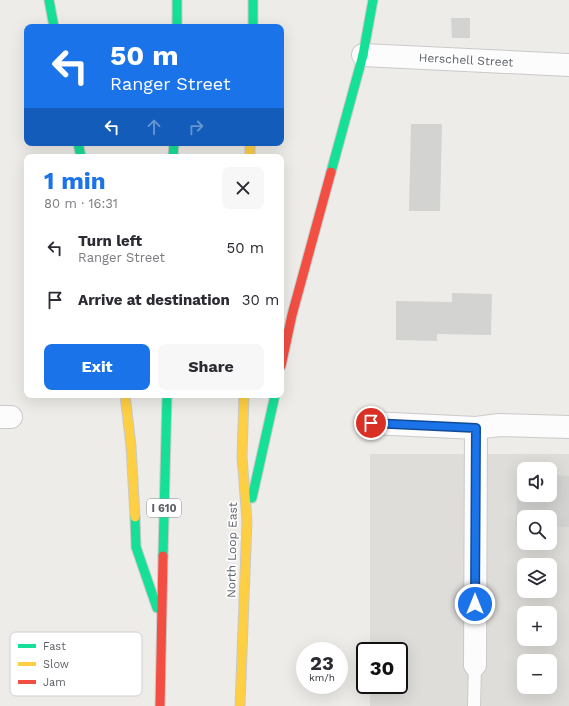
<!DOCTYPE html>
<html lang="en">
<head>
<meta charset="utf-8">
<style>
	:root { --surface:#fff; --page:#f7f7f7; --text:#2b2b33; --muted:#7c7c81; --accent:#1a73e8 }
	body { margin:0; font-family:"Work Sans",sans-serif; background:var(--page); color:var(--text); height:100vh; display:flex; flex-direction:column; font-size:15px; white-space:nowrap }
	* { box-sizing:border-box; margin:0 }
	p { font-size:13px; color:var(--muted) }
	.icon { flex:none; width:22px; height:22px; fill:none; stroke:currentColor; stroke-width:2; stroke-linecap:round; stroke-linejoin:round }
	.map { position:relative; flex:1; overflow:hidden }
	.sheet { position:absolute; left:24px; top:154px; width:260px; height:244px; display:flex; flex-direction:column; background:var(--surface); border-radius:8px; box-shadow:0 4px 16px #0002 }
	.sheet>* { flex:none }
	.banner { position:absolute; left:24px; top:24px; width:260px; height:122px; border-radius:8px; box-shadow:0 4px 16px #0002; background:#1a73e8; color:#fff; overflow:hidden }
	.tools { position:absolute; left:517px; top:462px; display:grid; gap:8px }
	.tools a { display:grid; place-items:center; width:40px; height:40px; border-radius:8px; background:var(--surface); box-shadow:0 4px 16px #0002; font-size:20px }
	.speed { position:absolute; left:296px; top:642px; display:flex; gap:8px; font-size:20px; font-weight:700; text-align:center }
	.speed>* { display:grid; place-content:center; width:52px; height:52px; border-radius:50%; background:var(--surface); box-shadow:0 4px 16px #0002; line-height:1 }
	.speed small { font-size:10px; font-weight:400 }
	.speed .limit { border:2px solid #111; border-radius:6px; background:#fff; color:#111 }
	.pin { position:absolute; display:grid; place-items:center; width:34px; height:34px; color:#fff; margin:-17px; border:2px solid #fff; border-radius:50%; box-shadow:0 1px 4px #0007 }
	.me { position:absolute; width:44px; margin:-22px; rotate:0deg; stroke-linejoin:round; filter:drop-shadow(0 0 3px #0008) }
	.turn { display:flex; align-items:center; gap:14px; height:84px; padding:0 20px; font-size:18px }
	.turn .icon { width:52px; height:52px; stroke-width:2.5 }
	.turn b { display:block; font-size:28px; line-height:34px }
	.lanes { display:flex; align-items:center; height:38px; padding:0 20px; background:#0003; justify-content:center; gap:20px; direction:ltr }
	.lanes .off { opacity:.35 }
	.round { display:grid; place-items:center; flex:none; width:42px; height:42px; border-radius:8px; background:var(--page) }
	.headline { display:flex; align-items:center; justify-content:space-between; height:68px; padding:0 20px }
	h1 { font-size:24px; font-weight:700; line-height:30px; color:var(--accent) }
	.action { display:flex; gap:8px; margin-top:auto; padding:8px 20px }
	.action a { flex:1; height:46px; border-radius:8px; background:var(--accent); color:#fff; font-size:16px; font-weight:700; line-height:46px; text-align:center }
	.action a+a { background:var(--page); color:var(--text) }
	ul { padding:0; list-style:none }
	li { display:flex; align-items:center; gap:12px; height:52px; padding:0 20px }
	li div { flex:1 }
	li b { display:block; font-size:15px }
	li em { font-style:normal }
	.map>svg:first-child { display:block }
	.industrial { fill:#deddd9; fill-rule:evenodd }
	.building { fill:#d3d3d1 }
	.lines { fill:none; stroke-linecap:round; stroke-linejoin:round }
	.lane-casing { stroke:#cacaca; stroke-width:14 }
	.street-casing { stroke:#cacaca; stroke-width:24 }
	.fast-casing { stroke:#c9c9c8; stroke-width:11 }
	.slow-casing { stroke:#c9c9c8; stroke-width:11 }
	.jam-casing { stroke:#c9c9c8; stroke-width:11 }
	.lane { stroke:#fcfcfc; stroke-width:12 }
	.street { stroke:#fcfcfc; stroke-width:22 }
	.fast { stroke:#16e098; stroke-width:9 }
	.slow { stroke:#ffcf43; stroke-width:9 }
	.jam { stroke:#f24e42; stroke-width:9 }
	.route-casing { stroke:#114b97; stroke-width:10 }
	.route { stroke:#1a73e8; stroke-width:7 }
	.labels { text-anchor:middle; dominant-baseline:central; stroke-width:3.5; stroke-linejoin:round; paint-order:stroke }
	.shield { fill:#fff; stroke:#8e9094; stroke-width:1 }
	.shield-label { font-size:11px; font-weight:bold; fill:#5d6166 }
	.street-label { font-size:12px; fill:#5d6166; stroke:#fff }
	.key { fill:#fff; stroke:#ced0d1; stroke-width:1 }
	.key-label { font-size:11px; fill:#5d6166 }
</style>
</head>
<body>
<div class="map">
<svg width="569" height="706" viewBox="0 0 569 706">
	<rect width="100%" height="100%" fill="#edece8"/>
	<path class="industrial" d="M370,454H569V706H370V685H399V651H370ZM524,469H550V495H524ZM524,517H550V543H524ZM524,565H550V591H524ZM524,613H550V639H524ZM524,661H550V687H524Z"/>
	<g class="building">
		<path d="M451,18H470V38H452Z"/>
		<path d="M411,124H442L440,211H409Z"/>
		<path d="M452,293L492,294L491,335L437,334V341L396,340V301L452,302Z"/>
		<path d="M518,475H524V495H550V475L569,476V527L550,526V517H524V526H516Z"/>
	</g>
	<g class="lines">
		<g class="lane-casing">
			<path id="lane" d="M474,706L475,665"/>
		</g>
		<g class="street-casing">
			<g id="street">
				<path d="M363,55L569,65"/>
				<path d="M0,417H11"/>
				<path d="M371,423L476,428L499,425L569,427"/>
				<path d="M475,665L476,428"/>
			</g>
		</g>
		<g class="fast-casing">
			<g id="fast">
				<path d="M49,0L54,27"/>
				<path d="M177,0V27"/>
				<path d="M253,0V27"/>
				<path d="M363,55L373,0"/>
				<path d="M78,143L81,157"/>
				<path d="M173,157L174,143"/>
				<path d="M331,172L363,55"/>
				<path d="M252,498L275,395"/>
				<path d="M135,517L136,547L157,608"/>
				<path d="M163,556L167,395"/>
			</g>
		</g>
		<g class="slow-casing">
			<g id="slow">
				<path d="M250,143V157"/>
				<path d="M125,395L131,446L135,517"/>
				<path d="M240,706L247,521L242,457L244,395"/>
			</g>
		</g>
		<g class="jam-casing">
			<g id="jam">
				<path d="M281,366L292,315L331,172"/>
				<path d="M160,706L163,556"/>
			</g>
		</g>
		<use href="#lane" class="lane"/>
		<use href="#street" class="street"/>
		<use href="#fast" class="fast"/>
		<use href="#slow" class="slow"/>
		<use href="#jam" class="jam"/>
	</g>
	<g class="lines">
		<g class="route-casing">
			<path id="route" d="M371,423L476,428L475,604"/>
		</g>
		<use href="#route" class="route"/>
	</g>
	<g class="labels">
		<rect class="shield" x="147" y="499" width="34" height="18" rx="3"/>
		<g class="shield-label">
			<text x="164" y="508">I 610</text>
		</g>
		<g class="street-label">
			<text transform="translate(466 60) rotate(3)">Herschell Street</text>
			<text transform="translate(232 550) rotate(-89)">North Loop East</text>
		</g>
	</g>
	<rect x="10" y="632" width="132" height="64" rx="6" class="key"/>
	<rect x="18" y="644" width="18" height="4" fill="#16e098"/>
	<rect x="18" y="662" width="18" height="4" fill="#ffcf43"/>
	<rect x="18" y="680" width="18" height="4" fill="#f24e42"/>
	<g class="key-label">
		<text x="43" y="650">Fast</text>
		<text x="43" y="668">Slow</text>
		<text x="43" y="686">Jam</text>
	</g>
</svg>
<div class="tools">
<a><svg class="icon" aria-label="sound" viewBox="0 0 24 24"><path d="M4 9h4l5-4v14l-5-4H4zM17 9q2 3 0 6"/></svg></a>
<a><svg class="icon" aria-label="search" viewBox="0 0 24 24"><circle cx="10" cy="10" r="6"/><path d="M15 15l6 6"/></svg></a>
<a><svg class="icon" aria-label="layers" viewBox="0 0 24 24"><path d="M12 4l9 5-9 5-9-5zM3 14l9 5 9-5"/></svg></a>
<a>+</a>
<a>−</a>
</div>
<div class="speed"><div>23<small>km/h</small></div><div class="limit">30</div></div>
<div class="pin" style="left:371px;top:423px;background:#d93025"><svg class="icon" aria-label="arrive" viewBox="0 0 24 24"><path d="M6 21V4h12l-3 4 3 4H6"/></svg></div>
<svg class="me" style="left:475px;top:604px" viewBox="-20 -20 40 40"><circle r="17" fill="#1a73e8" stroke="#fff" stroke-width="3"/><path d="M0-11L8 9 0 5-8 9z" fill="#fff"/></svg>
<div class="banner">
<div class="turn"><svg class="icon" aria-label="left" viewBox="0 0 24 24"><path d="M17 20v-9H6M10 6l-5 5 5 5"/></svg><div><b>50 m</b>Ranger Street</div></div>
<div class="lanes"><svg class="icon" aria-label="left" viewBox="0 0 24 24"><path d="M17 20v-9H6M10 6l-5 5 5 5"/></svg><svg class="icon off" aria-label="ahead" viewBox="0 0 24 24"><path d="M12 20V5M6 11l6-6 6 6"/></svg><svg class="icon off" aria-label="right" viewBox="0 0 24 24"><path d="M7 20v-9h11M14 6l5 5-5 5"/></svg></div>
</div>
<section class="sheet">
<div class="headline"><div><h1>1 min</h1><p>80 m · 16:31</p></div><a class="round"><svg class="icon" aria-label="close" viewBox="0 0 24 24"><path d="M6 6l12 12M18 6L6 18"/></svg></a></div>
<ul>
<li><svg class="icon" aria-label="left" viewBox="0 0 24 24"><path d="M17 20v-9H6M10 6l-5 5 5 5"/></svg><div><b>Turn left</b><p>Ranger Street</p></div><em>50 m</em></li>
<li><svg class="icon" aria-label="arrive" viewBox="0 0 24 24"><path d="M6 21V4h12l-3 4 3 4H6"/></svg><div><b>Arrive at destination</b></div><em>30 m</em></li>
</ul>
<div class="action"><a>Exit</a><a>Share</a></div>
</section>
</div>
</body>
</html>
